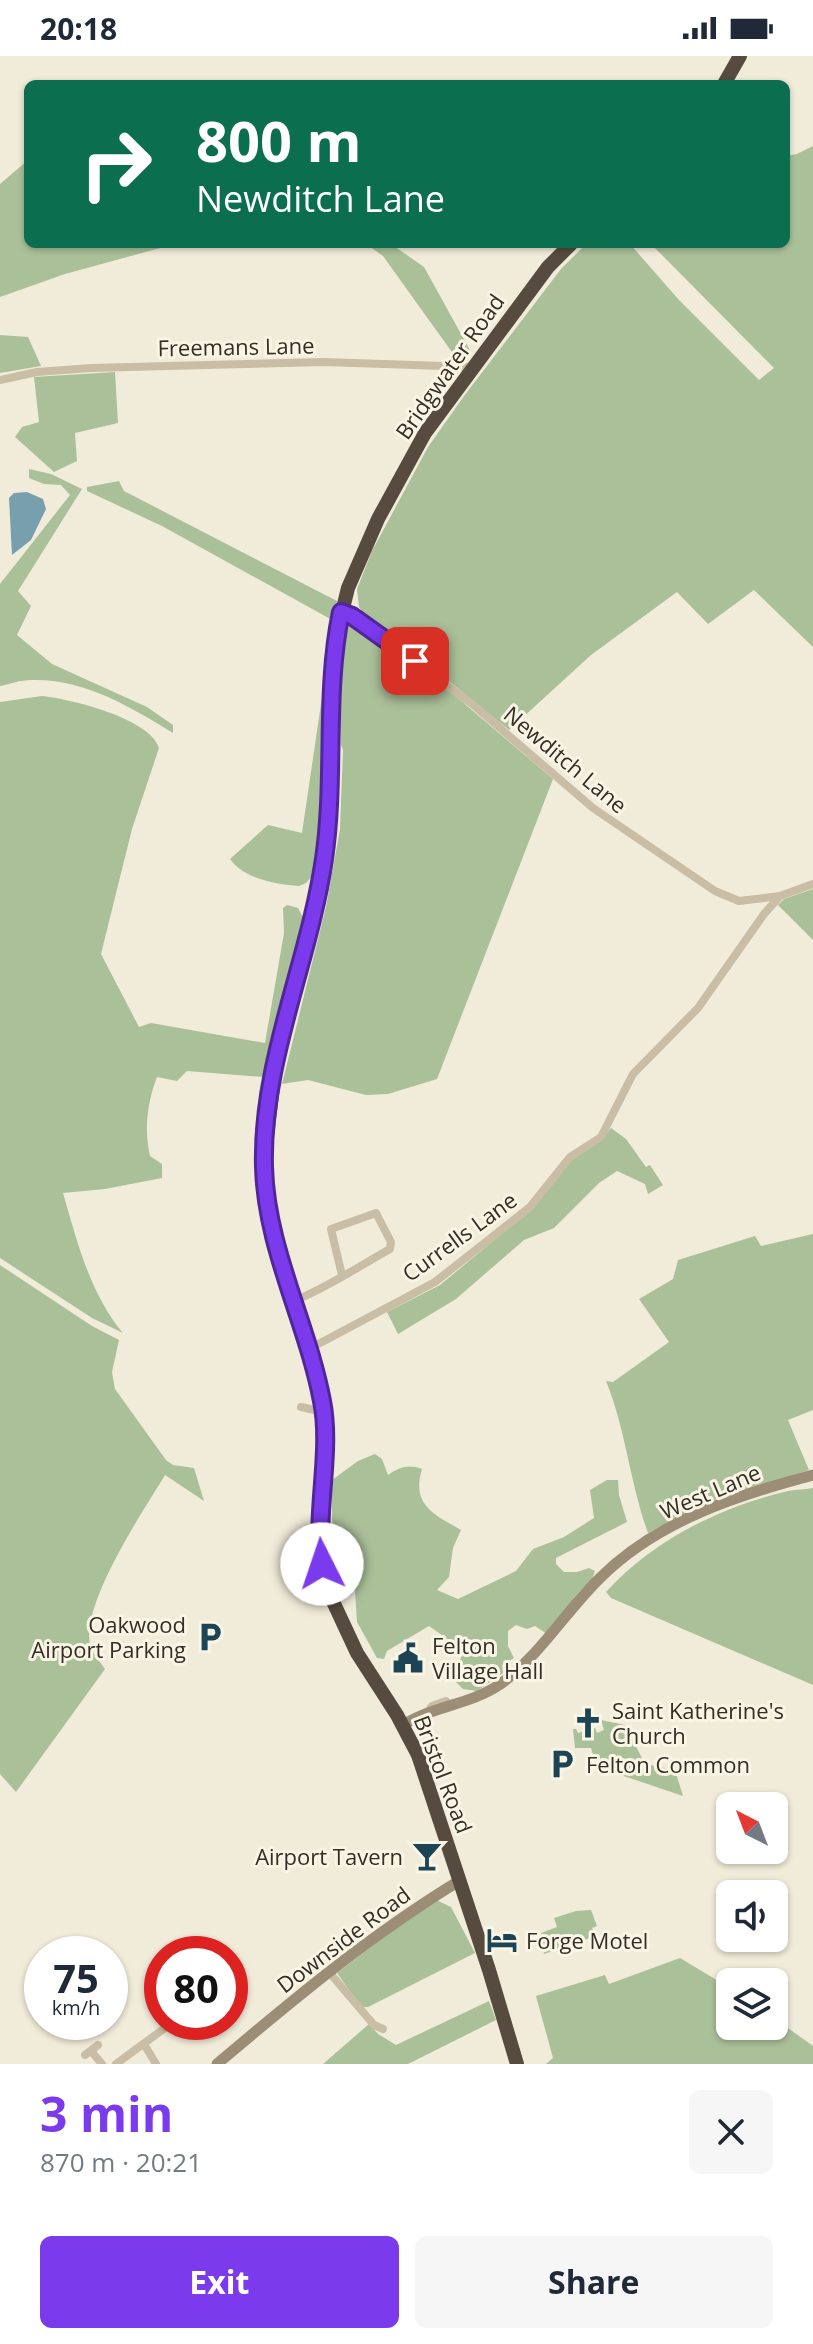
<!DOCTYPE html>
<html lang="en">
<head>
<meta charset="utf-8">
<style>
	:root { --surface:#fff; --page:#f6f6f7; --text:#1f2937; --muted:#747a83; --accent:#7c3aed }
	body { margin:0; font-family:"Open Sans",sans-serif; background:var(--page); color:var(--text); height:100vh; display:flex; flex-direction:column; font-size:30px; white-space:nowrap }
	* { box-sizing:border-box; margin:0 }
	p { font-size:26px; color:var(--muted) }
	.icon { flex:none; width:44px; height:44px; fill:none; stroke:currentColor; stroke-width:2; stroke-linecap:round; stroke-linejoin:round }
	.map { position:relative; height:2008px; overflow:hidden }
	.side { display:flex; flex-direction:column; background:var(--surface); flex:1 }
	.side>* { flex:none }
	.hud { position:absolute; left:24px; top:24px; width:766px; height:168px; border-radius:12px; box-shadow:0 2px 6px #0004; background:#0b6e4f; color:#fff; overflow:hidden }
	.needle { width:52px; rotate:318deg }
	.buttons { position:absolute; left:716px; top:1736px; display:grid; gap:16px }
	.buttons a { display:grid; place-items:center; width:72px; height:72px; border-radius:12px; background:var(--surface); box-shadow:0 2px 6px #0004; font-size:40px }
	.speed { position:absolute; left:24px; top:1880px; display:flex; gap:16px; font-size:40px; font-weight:700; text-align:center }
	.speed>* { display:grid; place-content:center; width:104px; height:104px; border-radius:50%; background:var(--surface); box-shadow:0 2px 6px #0004; line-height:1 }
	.speed small { font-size:20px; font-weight:400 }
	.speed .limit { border:12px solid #d22; background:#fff; color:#111 }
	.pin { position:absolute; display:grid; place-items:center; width:68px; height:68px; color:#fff; margin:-34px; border-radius:16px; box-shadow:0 4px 12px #0006 }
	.me { position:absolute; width:88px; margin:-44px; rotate:356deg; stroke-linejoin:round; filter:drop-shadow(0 0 6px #0008) }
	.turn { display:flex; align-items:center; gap:28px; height:168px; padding:0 40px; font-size:36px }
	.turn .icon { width:104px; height:104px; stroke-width:2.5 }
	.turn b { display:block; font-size:56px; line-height:68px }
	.round { display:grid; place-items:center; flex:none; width:84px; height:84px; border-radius:12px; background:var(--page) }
	.head { display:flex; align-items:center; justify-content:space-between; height:136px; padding:0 40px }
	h1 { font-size:48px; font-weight:700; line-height:60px; color:var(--accent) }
	.action { display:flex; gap:16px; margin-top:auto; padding:16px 40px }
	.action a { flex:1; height:92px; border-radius:12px; background:var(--accent); color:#fff; font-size:32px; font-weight:700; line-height:92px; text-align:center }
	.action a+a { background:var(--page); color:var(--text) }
	.status { display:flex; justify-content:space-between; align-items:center; height:56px; padding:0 40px; background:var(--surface); direction:ltr }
	.status svg { height:22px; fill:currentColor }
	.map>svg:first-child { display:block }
	.green { fill:#aac099 }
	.water { fill:#789fae }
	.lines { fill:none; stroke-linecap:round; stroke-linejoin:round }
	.street { stroke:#c9bea5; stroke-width:8 }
	.secondary { stroke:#9c8d77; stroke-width:11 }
	.highway { stroke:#564b3e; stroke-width:14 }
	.route-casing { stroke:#51269a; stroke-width:20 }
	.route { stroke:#7c3aed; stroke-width:14 }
	.labels { text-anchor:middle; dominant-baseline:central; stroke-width:6; stroke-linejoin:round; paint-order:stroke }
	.street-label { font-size:22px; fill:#352e26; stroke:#f9f5e5 }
	.poi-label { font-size:22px; fill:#352e26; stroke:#f9f5e5; text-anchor:start }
</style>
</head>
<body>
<div class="status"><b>20:18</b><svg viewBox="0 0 49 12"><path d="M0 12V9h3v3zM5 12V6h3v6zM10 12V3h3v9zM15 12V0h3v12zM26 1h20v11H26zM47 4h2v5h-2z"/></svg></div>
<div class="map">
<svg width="813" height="2008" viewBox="0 0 813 2008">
	<rect width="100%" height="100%" fill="#f1ebd9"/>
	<g class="green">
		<path d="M813,90V591L754,534L708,568L677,536L591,599L509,674L434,613L370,567L359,551L357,533L372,495L428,391L464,340L561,213L586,188H630L679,244L759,324L774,312L651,188H786V100L797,98Z"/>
		<path d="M28,104V188H175L65,218L0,241V128Z"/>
		<path d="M366,188H391L424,211L471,296L469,301L454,299L383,200Z"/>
		<path d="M0,279L28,281L41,310L0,317Z"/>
		<path d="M115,316L118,367L75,377L77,405L54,416L15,381L22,371L39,366L34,321Z"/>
		<path d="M29,413L51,418L82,433L18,535L31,550L17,579L52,608L147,651L173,669V677C131,651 83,622 31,624C21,624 10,628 0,630V528L70,439L61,429L44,428L29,422Z"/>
		<path d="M119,425L124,435L337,545L334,565L162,470L87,435V431Z"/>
		<path d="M352,565L446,632L553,723L437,1023L388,1038L366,1039L308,1024L282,1028L326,851L340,773L343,694L341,689C341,650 335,604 348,566Z"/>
		<path d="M327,607L323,759L312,820L306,827L299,830C276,828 244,823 230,803L268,769L302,777Z"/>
		<path d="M42,640C70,643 150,662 159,692L132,773L101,898L139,971L151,967L265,987L284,877L283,852L287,849L298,852L305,865L269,1015L264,1021L187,1015L177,1025L157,1021C147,1047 144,1074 150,1100L162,1108V1122L105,1133L63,1137C77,1185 90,1238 123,1277L92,1262L0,1202V646Z"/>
		<path d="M813,833V884L778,849L784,843Z"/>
		<path d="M611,1072L626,1083L646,1111L650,1109L663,1129L648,1138L645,1128L617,1115L599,1127L554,1172L524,1184L456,1243L398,1278L387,1256L440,1229L521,1162L572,1104L604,1081Z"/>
		<path d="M813,1178V1354L788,1364L809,1414L702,1448L648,1477C630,1427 626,1374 606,1325L613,1326L669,1286L639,1243L673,1223L678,1204L755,1180L761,1190Z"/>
		<path d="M0,1209L92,1270L119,1284L112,1316L115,1333L166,1404L173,1409L194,1412L204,1445L165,1419C144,1454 77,1553 91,1592C94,1599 100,1606 105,1613L16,1736L0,1718Z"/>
		<path d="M375,1398L382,1403L388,1419C400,1411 408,1408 422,1413C411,1449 434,1458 461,1474L453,1492L449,1521L437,1534L458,1543L516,1515L533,1493L564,1481L594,1462L590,1434L607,1424H618L619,1439L627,1466L556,1502V1508L564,1516H577L589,1512L595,1515L592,1523L578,1537L547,1578L535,1570L527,1573L516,1569L508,1575V1590L514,1602L502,1609L503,1617L477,1635L463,1633L453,1623L462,1599L453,1587L429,1570L387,1595L384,1603L377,1602L357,1566L355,1535L350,1525L347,1509L350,1489L335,1485L332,1463V1424L358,1405Z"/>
		<path d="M813,1432V1629L611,1542L606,1536C653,1484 720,1451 788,1435C797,1433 805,1434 813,1432Z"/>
		<path d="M601,1664L625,1669L645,1708L675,1714L683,1740L597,1711L591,1692H575L573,1673H576L578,1677L595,1672L597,1677L604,1674Z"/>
		<path d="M434,1843L451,1851L475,1897L368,1951H361L337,1917Z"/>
		<path d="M591,1854L597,1870L592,1872L596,1880L544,1898L541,1877L557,1871L554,1862L576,1855Z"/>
		<path d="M680,1902L730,1932V1970H774V1962L813,1990V2008H546L553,2002L536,1940L605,1919L609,1928Z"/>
		<path d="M489,1945L496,1964L408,2008H323L369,1968L378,1978L396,1989Z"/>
	</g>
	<path class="water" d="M27,436L43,443L46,453L31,484L12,499L9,442L14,437Z"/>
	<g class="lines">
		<g class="street">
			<path d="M0,324L37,316L91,312L324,306L473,311"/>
			<path d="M342,556L352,560L472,648L593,752L715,835L739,845L780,840L813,828"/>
			<path d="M294,1245C328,1231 358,1211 390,1193L391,1186L376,1157L331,1173L342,1219"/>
			<path d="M309,1293L435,1226L530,1151L570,1101L601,1081L633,1018L698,952L764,858L780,840"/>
			<path d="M301,1351L324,1356"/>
			<path d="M428,1656L432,1650L446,1645L452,1650"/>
			<path d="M328,1915L374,1969L383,1973"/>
			<path d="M160,1938L162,1936"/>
			<path d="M144,1988L156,2008"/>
			<path d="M91,1995L102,2008"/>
			<path d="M85,1999L98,1989"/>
			<path d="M116,2008L173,1966"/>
		</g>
		<g class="secondary">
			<path d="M403,1669C433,1650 469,1649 499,1629C539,1601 565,1556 600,1522C657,1465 737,1439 813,1419"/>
			<path d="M217,2008C295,1942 372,1878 459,1825"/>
		</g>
		<g class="highway">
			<path d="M724,28L740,0"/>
			<path d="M517,2008L489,1914L418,1699L397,1659L357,1597L330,1539L322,1508L318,1480L323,1396V1349L309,1293L269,1163L264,1105L275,1014L311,873L324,806L331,734L335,585L348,532L378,463L425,377L548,211L571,188"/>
		</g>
	</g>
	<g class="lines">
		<g class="route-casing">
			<path id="route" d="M322,1508C315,1455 332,1395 322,1345C307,1266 266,1192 264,1111C261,1006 309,906 324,803C336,721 324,637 341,556L352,560L415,605"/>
		</g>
		<use href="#route" class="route"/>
	</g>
	<defs>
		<g id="parking-bare" transform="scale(2.4)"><path d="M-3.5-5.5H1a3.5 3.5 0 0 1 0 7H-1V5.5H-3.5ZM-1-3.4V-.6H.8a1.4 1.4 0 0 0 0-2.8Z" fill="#1d4455" stroke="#f9f5e5" stroke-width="2.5" paint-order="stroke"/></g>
		<g id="civic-bare" transform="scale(2.4)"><path d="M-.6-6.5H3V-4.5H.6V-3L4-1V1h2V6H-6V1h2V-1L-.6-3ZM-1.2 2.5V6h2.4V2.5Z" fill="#1d4455" stroke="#f9f5e5" stroke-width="2.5" paint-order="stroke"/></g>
		<g id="church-bare" transform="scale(2.4)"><path d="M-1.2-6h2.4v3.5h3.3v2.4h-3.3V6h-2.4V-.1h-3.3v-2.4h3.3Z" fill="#1d4455" stroke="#f9f5e5" stroke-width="2.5" paint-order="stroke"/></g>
		<g id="bar-bare" transform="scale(2.4)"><path d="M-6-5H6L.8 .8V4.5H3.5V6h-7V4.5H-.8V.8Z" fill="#1d4455" stroke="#f9f5e5" stroke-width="2.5" paint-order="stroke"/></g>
		<g id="hotel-bare" transform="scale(2.4)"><path d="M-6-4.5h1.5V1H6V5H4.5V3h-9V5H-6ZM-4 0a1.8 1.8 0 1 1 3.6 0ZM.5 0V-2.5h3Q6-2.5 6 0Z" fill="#1d4455" stroke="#f9f5e5" stroke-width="2.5" paint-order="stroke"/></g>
	</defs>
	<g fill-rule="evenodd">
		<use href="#parking-bare" x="210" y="1581"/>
		<use href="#civic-bare" x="408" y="1602"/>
		<use href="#church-bare" x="588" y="1667"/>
		<use href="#parking-bare" x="562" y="1708"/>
		<use href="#bar-bare" x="427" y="1800"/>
		<use href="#hotel-bare" x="502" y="1884"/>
	</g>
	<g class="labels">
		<g class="street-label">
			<text transform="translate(236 290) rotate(-1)">Freemans Lane</text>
			<text transform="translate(449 310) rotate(-55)">Bridgwater Road</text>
			<text transform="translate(566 703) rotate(40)">Newditch Lane</text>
			<text transform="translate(459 1180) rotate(-36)">Currells Lane</text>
			<text transform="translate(710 1435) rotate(-23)">West Lane</text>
			<text transform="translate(444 1718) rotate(69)">Bristol Road</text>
			<text transform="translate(343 1883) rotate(-37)">Downside Road</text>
		</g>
		<g class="poi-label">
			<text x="186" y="1568" text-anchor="end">Oakwood<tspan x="186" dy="25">Airport Parking</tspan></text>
			<text x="432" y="1589">Felton<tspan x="432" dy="25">Village Hall</tspan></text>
			<text x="612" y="1654">Saint Katherine's<tspan x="612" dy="25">Church</tspan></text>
			<text x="586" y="1708">Felton Common</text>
			<text x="403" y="1800" text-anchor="end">Airport Tavern</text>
			<text x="526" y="1884">Forge Motel</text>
		</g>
	</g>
</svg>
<div class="buttons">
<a><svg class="needle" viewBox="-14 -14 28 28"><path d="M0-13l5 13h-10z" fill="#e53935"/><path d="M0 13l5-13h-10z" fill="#747a83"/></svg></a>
<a><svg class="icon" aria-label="sound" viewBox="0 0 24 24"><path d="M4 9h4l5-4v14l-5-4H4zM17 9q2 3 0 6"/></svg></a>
<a><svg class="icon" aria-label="layers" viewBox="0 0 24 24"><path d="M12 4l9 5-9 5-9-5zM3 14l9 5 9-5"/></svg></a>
</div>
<div class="speed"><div>75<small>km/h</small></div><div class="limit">80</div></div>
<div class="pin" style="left:415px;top:605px;background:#d93025"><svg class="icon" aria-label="arrive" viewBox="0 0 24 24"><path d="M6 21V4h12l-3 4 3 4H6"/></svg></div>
<svg class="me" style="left:322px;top:1508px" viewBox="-20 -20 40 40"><circle r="19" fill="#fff"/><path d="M0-13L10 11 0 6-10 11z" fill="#7c3aed"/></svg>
<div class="hud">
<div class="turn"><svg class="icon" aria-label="right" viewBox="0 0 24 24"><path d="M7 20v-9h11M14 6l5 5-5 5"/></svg><div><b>800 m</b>Newditch Lane</div></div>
</div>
</div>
<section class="side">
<div class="head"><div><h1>3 min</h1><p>870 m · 20:21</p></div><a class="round"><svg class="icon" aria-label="close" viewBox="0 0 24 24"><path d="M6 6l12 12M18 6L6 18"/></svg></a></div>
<div class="action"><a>Exit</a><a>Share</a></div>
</section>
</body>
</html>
